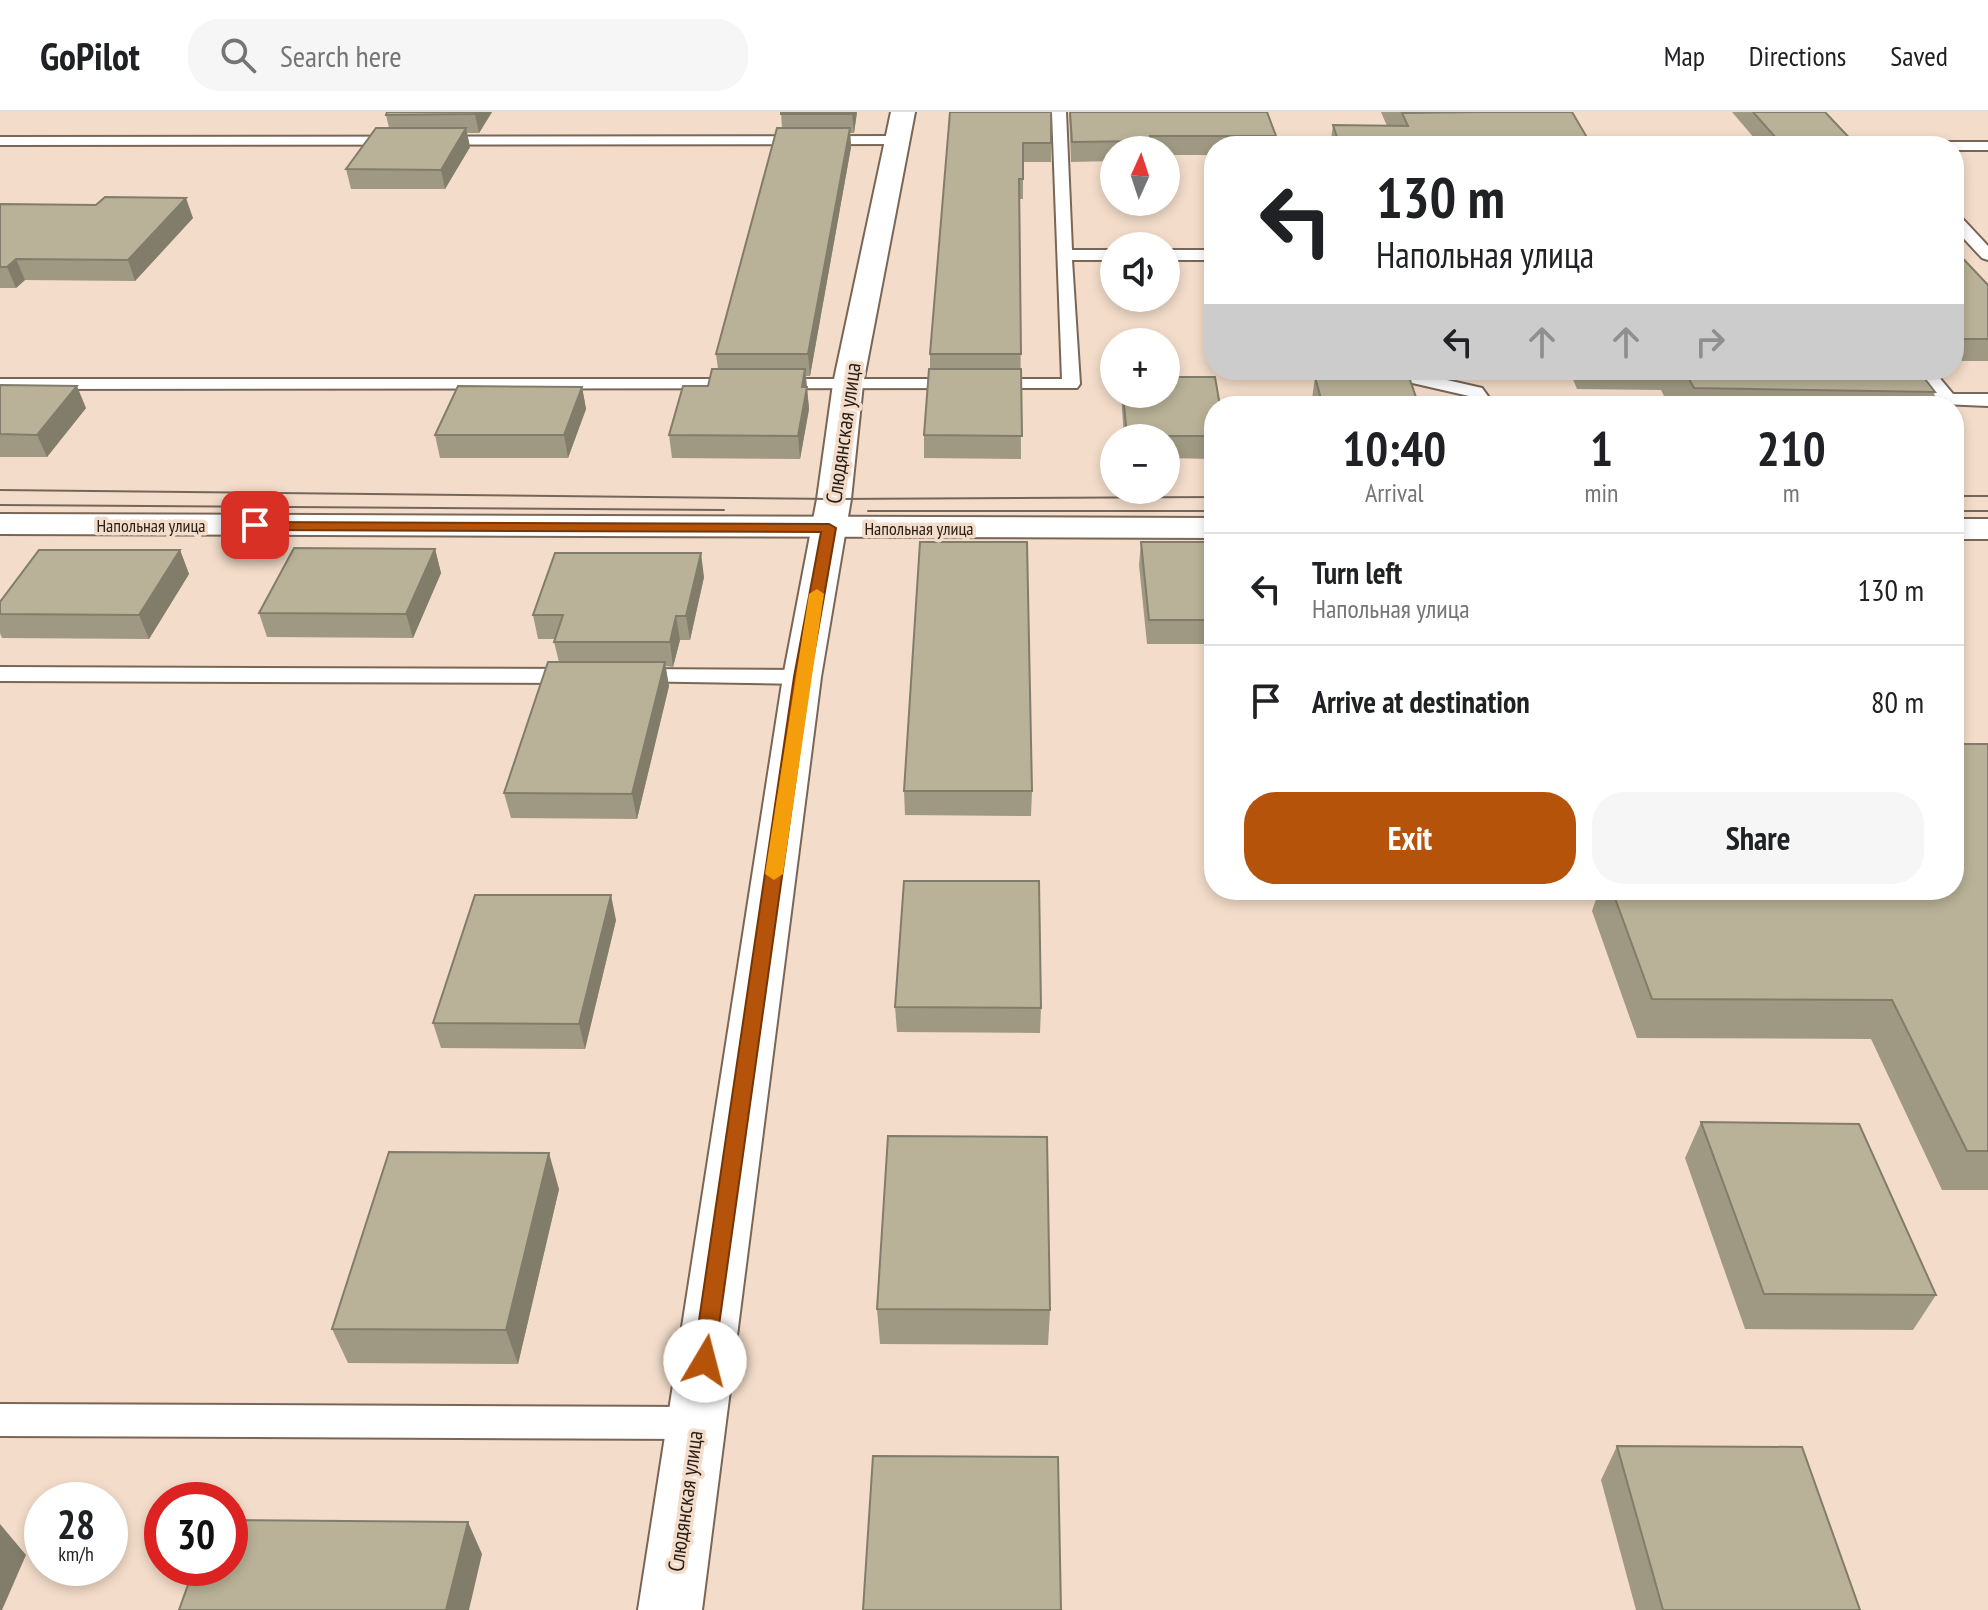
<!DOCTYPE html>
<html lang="en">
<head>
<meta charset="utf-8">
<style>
	:root { --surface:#fff; --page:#f6f6f6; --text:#202124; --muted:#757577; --line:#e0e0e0; --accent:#b45309 }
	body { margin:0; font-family:"PT Sans Narrow",sans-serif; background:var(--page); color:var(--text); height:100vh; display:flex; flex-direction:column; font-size:30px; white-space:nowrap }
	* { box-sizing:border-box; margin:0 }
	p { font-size:26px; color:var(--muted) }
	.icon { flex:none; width:44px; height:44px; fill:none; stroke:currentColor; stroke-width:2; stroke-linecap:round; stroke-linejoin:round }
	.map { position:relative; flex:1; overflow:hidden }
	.side { position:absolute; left:1204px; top:284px; width:760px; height:504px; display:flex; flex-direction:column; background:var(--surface); border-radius:32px; box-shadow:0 4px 12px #0003 }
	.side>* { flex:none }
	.banner { position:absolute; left:1204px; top:24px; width:760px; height:244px; border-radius:32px; box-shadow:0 4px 12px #0003; background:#fff; color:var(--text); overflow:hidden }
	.needle { width:52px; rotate:3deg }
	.fabs { position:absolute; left:1100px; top:24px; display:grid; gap:16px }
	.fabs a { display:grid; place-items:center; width:80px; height:80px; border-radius:50%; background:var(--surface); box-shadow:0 4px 12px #0003; font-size:40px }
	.speed { position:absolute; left:24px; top:1370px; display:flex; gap:16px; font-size:40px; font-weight:700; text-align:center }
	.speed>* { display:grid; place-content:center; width:104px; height:104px; border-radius:50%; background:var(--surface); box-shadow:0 4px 12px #0003; line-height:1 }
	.speed small { font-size:20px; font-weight:400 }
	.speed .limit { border:12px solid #d22; background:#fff; color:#111 }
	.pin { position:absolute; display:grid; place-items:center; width:68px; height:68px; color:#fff; margin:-34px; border-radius:16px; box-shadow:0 4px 12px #0006 }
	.me { position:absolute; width:88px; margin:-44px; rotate:8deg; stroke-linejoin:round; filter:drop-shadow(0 0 6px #0008) }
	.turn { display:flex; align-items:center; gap:28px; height:168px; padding:0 40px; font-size:36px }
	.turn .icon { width:104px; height:104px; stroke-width:2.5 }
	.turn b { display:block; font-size:56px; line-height:68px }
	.lanes { display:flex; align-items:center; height:76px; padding:0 40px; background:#0003; justify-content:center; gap:40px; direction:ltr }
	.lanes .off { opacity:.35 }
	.eta { display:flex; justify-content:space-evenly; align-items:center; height:136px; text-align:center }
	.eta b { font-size:48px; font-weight:700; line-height:56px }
	.primary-button { display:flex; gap:16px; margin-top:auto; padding:16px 40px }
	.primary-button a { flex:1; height:92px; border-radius:32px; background:var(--accent); color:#fff; font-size:32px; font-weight:700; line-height:92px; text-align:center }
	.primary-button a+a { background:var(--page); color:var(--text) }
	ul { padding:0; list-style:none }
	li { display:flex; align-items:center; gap:24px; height:112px; padding:0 40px; border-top:2px solid var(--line) }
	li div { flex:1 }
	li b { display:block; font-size:30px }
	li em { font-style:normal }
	header { display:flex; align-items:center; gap:48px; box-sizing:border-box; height:112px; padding:0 40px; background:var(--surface); border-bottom:2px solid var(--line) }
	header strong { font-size:38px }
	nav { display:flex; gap:44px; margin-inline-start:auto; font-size:28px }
	.search { width:560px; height:72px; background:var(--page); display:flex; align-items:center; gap:20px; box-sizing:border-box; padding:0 28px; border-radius:32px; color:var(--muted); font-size:30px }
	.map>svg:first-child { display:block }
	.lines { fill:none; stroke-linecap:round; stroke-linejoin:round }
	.lane-casing { stroke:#7a6656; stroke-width:4 }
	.street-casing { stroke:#7a6656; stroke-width:4 }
	.secondary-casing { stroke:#7a6656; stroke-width:4 }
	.lane { fill:#fff; fill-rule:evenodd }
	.street { fill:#fff; fill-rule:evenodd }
	.secondary { fill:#fff; fill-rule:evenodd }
	.tram { stroke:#75665b; stroke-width:2 }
	.wall { fill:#9f9983 }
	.shaded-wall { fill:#827d6a }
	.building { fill:#b9b298; stroke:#827d6a; stroke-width:2 }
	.route { fill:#b45309; stroke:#753606; stroke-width:2 }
	.slow { fill:#f59e0b }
	.labels { text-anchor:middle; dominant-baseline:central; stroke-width:7; stroke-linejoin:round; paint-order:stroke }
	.far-street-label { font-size:18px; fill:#281f18; stroke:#f3dcc9 }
	.street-label { font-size:22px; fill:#281f18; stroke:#f3dcc9 }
</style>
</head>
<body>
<header>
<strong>GoPilot</strong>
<div class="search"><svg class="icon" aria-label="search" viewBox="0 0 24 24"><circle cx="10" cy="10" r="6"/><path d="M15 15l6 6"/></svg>Search here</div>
<nav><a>Map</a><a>Directions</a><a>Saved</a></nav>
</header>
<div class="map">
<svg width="1988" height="1498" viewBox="0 0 1988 1498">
	<rect width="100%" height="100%" fill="#f3dcc9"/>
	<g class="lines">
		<g class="lane-casing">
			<g id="lane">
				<path d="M1052,0H1066L1072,138H1114V148H1072L1080,272L1077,276L0,277V267H1062Z"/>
				<path d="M0,25L898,24L905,28L898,32L0,33Z"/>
				<path d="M1365,29L1372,34H1291L1298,30Z"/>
				<path d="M1879,30H1988V38H1954V34H1872Z"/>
				<path d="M1954,104L1961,105L1988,134V148L1982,146L1954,116Z"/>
				<rect x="1166" y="138" width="48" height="10"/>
				<path d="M1370,258H1403L1482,276L1495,294H1476L1469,284L1373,262Z"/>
				<path d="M1915,258H1933L1953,282H1988V294L1941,292Z"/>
				<path d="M0,555L576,557L588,564L576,571L0,569Z"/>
				<path d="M632,557L802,558L814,565L802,572L624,569L620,564Z"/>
				<path d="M0,1292L696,1295L708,1300L714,1311L708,1322L696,1327L0,1324Z"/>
			</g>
		</g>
		<g class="street-casing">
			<path id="street" d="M891,0H915L863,272L851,387L821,565L702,1498H638L783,565L817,387L833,272Z"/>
		</g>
		<g class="secondary-casing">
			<g id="secondary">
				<path d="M0,402L1214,406V426L0,422Z"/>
				<rect x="1954" y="407" width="34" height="20"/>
			</g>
		</g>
		<use href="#lane" class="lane"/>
		<use href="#street" class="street"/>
		<use href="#secondary" class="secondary"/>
		<g class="tram">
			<path d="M0,378L834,387L1214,385"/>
			<path d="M1954,384H1988"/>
			<path d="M0,393L724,398"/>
			<path d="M868,399H1214"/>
			<path d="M1954,399H1988"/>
		</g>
	</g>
	<g class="wall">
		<path d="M492,0L479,21H467L470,35L445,77H351L346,57L389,16L386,3Z"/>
		<path d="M781,0H857L854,21H850L851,35L810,264H806L809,297L800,347L672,346L669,323L708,274L718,257L716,242L782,16Z"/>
		<path d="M950,0L1051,31V50H1023V87H1020L1021,347L924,346V323L930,257V242Z"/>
		<path d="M1069,0H1267L1276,24L1275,34H1214V43H1166V38H1114V49L1071,50Z"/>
		<path d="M1381,0H1572L1592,34H1330L1333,13L1387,14Z"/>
		<path d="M1732,0H1825L1857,34H1761Z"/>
		<path d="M0,92L193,106L135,169L25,168L16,176H0Z"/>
		<path d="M1954,137L1988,173V249H1954Z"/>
		<path d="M1569,258H1918L1935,280L1930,294H1669L1661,278L1577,277Z"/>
		<path d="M1315,265L1419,294H1314L1312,287Z"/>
		<path d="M0,273L86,296L47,345H0Z"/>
		<path d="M582,275L586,297L568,346H440L435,323Z"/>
		<path d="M1121,282H1166L1214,294V347L1166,346V326H1124Z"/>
		<path d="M1141,430H1214V532H1147L1139,453Z"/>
		<path d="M435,437L441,461L413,526L267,525L259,501Z"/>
		<path d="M180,438L189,462L149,527L2,526L0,521V490Z"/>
		<path d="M704,465L690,528H680L673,555L665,554L669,574L637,707L511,706L504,681L559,550L554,530L555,527H538L533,503Z"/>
		<path d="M1988,632V1078H1942L1871,927L1637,926L1592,799L1599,778H1954Z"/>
		<path d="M904,679H1032L1031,704L905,703Z"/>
		<path d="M616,808L585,937L441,936L433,911Z"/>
		<path d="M895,895L1041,896L1040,921L897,920Z"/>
		<path d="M1701,1010L1936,1183L1913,1218L1745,1217L1685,1046Z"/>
		<path d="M559,1077L518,1252L348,1251L332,1217Z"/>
		<path d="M877,1197L1050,1198L1048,1233L880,1232Z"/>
		<path d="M1617,1334L1860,1498H1636L1601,1368Z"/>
	</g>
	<g class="shaded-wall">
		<path d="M476,0H492L479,21L475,2Z"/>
		<path d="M853,0H857L854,21L852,2Z"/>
		<path d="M466,16L470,35L445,77L441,58Z"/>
		<path d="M850,16L851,35L810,264L808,242Z"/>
		<path d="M186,86L193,106L135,169L128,148Z"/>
		<path d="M16,147L25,168L16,176L7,155Z"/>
		<path d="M805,257L809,297L800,347L798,324L802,275Z"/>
		<path d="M77,274L86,296L47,345L37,323Z"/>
		<path d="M582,275L586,297L568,346L564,323Z"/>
		<path d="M435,437L441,461L413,526L406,502Z"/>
		<path d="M180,438L189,462L149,527L139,503Z"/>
		<path d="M701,441L704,465L690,528L686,504Z"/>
		<path d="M676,504L680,528L673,555L670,530Z"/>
		<path d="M665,550L669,574L637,707L632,682Z"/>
		<path d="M611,783L616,808L585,937L579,912Z"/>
		<path d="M549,1041L559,1077L518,1252L506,1218Z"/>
		<path d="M468,1410L482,1442L469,1498H446Z"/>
		<path d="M0,1412L26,1443L2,1498H0Z"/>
	</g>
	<g class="building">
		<path d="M387,0H476L475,2L386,3Z"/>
		<path d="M781,0H853L852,2H781Z"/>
		<path d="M950,0H1051V31H1023V67H1019L1021,242H930Z"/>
		<path d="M1070,0H1267L1276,24H1150L1151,29L1072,30Z"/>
		<path d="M1484,0H1572L1592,34H1340L1333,13L1408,14L1402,1Z"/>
		<path d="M1753,0H1825L1857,34H1783Z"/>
		<path d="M376,16H466L441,58L346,57Z"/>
		<path d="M777,16H850L808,242H716Z"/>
		<path d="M105,85L186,86L128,148L16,147L7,155H0V92L96,93Z"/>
		<path d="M1954,137L1988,173V227H1954Z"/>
		<path d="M712,257H805L802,275H807L798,324L669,323L683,274H708Z"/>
		<path d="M929,257H1021L1022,324L924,323Z"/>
		<path d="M1684,258H1918L1935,280L1694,276Z"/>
		<path d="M1166,265H1215L1220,294H1214V324H1127L1123,282H1166Z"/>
		<path d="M1315,265H1409L1419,294H1323Z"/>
		<path d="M0,273L77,274L37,323L0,322Z"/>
		<path d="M458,274L582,275L564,323H435Z"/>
		<path d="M920,430H1027L1032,679H904Z"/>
		<path d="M1141,430H1214V508H1149Z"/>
		<path d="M294,436L435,437L406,502L259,501Z"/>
		<path d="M39,438H180L139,503L0,502V490Z"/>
		<path d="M555,441H701L686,504H676L670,530H554L563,503H533Z"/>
		<path d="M548,550H665L632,682L504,681Z"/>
		<path d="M1954,632H1988V1039H1967L1892,888L1652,887L1612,778H1954Z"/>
		<path d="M904,769H1039L1041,896L895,895Z"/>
		<path d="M475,783H611L579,912L433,911Z"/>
		<path d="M1701,1010L1859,1012L1936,1183L1764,1182Z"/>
		<path d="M888,1024L1047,1025L1050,1198L877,1197Z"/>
		<path d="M389,1040L549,1041L506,1218L332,1217Z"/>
		<path d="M1617,1334L1802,1335L1860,1498H1663Z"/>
		<path d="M873,1344L1058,1345L1061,1498H863Z"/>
		<path d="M230,1408L468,1410L446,1498H179L194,1456H230Z"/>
	</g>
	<path class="route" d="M250,410L829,412L836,416L810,565L713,1256L705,1259L697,1256L693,1249L794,565L821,420L255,418L250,416Z"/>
	<path class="slow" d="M817,477L824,482L783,762L774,768L765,762L809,482Z"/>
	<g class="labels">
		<g class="far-street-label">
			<text x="151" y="413">Напольная улица</text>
			<text x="919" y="416">Напольная улица</text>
		</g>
		<g class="street-label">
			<text transform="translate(843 321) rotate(-82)">Слюдянская улица</text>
			<text transform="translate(685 1389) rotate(-82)">Слюдянская улица</text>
		</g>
	</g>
</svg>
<div class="fabs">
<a><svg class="needle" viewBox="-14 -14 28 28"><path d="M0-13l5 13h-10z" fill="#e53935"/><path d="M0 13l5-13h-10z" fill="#757577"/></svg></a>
<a><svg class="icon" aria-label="sound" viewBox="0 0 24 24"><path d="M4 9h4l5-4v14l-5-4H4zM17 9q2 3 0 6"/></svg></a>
<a>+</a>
<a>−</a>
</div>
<div class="speed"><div>28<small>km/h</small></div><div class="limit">30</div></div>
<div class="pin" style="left:255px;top:413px;background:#d93025"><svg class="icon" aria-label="arrive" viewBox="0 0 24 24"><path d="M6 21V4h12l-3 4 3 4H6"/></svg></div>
<svg class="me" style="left:705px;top:1249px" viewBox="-20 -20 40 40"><circle r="19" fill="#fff"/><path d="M0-13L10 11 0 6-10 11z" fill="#b45309"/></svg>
<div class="banner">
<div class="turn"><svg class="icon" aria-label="left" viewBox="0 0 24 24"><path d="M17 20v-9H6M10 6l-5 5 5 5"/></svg><div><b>130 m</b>Напольная улица</div></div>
<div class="lanes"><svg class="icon" aria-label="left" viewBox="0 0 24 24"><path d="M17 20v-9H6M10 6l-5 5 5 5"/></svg><svg class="icon off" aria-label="ahead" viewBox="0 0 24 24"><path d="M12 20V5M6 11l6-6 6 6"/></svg><svg class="icon off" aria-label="ahead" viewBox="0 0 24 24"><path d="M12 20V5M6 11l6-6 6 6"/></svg><svg class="icon off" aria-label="right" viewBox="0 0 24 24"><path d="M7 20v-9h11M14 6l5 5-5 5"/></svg></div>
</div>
<section class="side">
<div class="eta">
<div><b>10:40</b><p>Arrival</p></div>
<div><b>1</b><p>min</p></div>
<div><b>210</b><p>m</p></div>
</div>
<ul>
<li><svg class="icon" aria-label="left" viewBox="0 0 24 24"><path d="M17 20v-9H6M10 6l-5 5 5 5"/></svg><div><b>Turn left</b><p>Напольная улица</p></div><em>130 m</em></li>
<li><svg class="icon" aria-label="arrive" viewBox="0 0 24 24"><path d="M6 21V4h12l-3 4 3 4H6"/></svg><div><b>Arrive at destination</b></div><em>80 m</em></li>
</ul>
<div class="primary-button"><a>Exit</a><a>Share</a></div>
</section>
</div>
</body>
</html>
